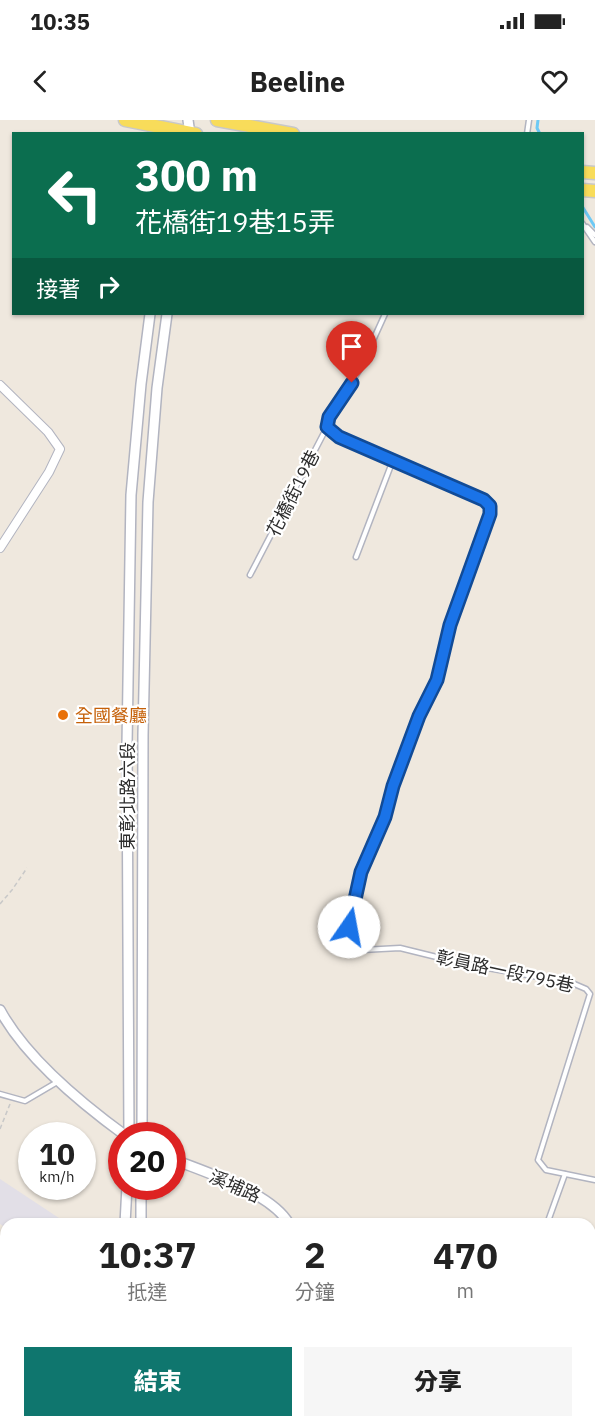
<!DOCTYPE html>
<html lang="zh-TW">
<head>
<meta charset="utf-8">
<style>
	:root { --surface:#fff; --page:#f6f6f6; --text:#222; --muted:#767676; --accent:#0f766e }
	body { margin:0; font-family:"IBM Plex Sans","Noto Sans TC",sans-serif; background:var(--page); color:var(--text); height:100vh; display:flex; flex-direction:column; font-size:22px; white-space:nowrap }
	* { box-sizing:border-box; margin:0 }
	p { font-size:20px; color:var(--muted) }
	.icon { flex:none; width:33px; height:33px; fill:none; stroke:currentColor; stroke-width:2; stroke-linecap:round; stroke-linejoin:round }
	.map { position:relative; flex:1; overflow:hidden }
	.details { position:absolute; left:0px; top:1098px; width:596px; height:210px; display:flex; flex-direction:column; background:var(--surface); border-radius:18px 18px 0 0; box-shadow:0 2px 4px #0004 }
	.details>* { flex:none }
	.hud { position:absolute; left:12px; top:12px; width:572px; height:183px; border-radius:0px; box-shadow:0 2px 4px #0004; background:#0b6e4f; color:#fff; overflow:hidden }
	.speed { position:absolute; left:18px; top:1002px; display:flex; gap:12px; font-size:30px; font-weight:700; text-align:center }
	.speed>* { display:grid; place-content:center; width:78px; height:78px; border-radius:50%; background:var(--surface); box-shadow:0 2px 4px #0004; line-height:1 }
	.speed small { font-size:15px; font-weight:400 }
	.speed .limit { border:9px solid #d22; background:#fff; color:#111 }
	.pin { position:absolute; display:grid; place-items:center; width:51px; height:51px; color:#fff; margin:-62px -26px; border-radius:50% 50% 50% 0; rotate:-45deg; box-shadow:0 0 6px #0007 }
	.pin .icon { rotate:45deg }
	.me { position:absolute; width:66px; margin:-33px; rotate:12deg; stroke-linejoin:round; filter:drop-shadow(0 0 4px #0008) }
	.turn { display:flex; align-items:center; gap:21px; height:126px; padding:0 24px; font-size:27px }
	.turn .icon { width:78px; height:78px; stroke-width:2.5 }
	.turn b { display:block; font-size:42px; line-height:51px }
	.then { display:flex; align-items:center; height:57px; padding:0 24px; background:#0003; gap:12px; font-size:22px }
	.eta { display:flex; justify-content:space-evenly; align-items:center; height:102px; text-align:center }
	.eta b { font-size:36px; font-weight:800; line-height:42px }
	.primary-button { display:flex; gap:12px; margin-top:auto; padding:12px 24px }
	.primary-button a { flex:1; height:69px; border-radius:0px; background:var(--accent); color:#fff; font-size:24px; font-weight:800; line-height:69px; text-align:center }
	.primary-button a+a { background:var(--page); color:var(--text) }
	.status { display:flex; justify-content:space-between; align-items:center; height:42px; padding:0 30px; background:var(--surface); direction:ltr }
	.status svg { height:16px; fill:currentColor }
	header { display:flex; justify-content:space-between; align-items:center; height:78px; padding:0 24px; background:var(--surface); font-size:27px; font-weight:800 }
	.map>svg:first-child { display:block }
	.industrial { fill:#e2dfe7 }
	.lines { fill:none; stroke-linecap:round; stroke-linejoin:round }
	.stream { stroke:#6dc9f5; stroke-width:3 }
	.service-casing { stroke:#b2b4c0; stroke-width:7 }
	.minor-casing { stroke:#b2b4c0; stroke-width:10 }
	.tertiary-casing { stroke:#b2b4c0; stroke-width:12 }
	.primary-casing { stroke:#c8c8c8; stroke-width:15 }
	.path { stroke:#c8c8c8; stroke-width:1.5; stroke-dasharray:4.5 3; stroke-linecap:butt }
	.service { stroke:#fff; stroke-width:4 }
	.minor { stroke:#fff; stroke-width:8 }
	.tertiary { stroke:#fff; stroke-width:9 }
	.primary { stroke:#f8dc5a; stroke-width:12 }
	.route-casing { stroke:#114b97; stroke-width:15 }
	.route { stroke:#1a73e8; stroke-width:10 }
	.food-dot { fill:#e8710a; stroke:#fff; stroke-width:2 }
	.labels { text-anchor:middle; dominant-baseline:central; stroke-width:4.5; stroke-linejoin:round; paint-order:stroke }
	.street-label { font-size:18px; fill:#2c2c2c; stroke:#fff }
	.food-label { font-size:18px; fill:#c56008; stroke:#fff; text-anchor:start }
</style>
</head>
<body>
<div class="status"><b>10:35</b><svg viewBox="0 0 49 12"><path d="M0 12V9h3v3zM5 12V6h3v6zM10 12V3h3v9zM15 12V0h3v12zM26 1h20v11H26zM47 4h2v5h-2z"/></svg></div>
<header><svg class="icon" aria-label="back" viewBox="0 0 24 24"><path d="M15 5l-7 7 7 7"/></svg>Beeline<svg class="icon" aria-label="heart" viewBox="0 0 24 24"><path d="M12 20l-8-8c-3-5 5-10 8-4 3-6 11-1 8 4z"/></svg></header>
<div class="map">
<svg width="595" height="1308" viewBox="0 0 595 1308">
	<rect width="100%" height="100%" fill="#efe8de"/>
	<path class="industrial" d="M0,1059L68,1104H6V1108L0,1104Z"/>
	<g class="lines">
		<g class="stream">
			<path d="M538,0L537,8L540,14"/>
			<path d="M582,86L595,107"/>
		</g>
		<g class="service-casing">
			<g id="service">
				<path d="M527,14L529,0"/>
				<path d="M582,103L595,122"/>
				<path d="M587,107L595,115"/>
				<path d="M327,307L339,317L484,380L490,386V394L450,505L437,560L419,596L393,666L385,697L361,752L349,807L362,830L400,828L465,844L572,863L586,869L590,874L538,1040L546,1050L595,1060"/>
				<path d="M356,437L393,340"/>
				<path d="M250,455L327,307L329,297L360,249L385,194"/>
				<path d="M0,974L25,981L59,961"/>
				<path d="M547,1104L565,1054"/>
				<path d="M203,1302L205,1308"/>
				<path d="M507,1302L520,1308"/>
				<path d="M0,1305L11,1306L14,1302"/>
				<path d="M492,1308L494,1302"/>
			</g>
		</g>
		<g class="minor-casing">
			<path id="minor" d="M0,265L48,312L60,329L49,352L0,428"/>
		</g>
		<g class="tertiary-casing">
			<g id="tertiary">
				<path d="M188,0L190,14"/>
				<path d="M0,890C26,938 82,984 126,1016"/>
				<path d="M129,1016L127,625L131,375L141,264L150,194"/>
				<path d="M142,1016L143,615L148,382L157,268L167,194"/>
				<path d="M172,1039C205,1052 272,1073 289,1104"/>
				<path d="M125,1104L127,1066"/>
				<path d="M141,1104V1066"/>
				<path d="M363,1302L365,1308"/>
				<path d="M120,1308V1302"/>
				<path d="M137,1308V1302"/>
			</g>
		</g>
		<g class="primary-casing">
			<g id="primary">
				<path d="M125,0L196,14"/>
				<path d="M217,0L293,14"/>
				<path d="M582,52L595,53"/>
				<path d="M582,70L595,71"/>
			</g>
		</g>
		<g class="path">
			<path d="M0,784L12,770L27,748"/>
			<path d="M0,1009L10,984"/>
		</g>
		<use href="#service" class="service"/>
		<use href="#minor" class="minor"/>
		<use href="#tertiary" class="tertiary"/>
		<use href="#primary" class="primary"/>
	</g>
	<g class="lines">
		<g class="route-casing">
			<path id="route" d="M349,807L361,752L385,697L393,666L419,596L437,560L450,505L490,394V386L484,380L339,317L327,307L329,297L352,263"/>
		</g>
		<use href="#route" class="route"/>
	</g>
	<circle class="food-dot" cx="63" cy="595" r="6"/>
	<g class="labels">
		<g class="street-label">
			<text transform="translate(293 373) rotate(-63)">花橋街19巷</text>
			<text transform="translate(127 676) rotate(-90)">東彰北路六段</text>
			<text transform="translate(505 851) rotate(12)">彰員路一段795巷</text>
			<text transform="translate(235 1066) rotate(24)">溪埔路</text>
		</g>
		<g class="food-label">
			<text x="75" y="595">全國餐廳</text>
		</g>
	</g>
</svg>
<div class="speed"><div>10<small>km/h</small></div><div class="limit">20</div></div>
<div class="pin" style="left:352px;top:263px;background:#d93025"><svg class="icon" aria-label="arrive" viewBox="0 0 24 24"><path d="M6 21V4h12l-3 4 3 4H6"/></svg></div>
<svg class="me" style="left:349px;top:807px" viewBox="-20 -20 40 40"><circle r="19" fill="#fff"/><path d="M0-13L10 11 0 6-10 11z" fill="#1a73e8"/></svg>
<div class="hud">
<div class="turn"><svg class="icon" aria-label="left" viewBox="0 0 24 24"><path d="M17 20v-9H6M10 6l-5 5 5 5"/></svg><div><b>300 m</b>花橋街19巷15弄</div></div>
<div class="then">接著<svg class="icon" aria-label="right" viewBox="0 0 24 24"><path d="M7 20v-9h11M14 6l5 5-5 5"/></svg></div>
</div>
<section class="details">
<div class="eta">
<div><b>10:37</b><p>抵達</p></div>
<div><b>2</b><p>分鐘</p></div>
<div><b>470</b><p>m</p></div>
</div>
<div class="primary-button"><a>結束</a><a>分享</a></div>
</section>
</div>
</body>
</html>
